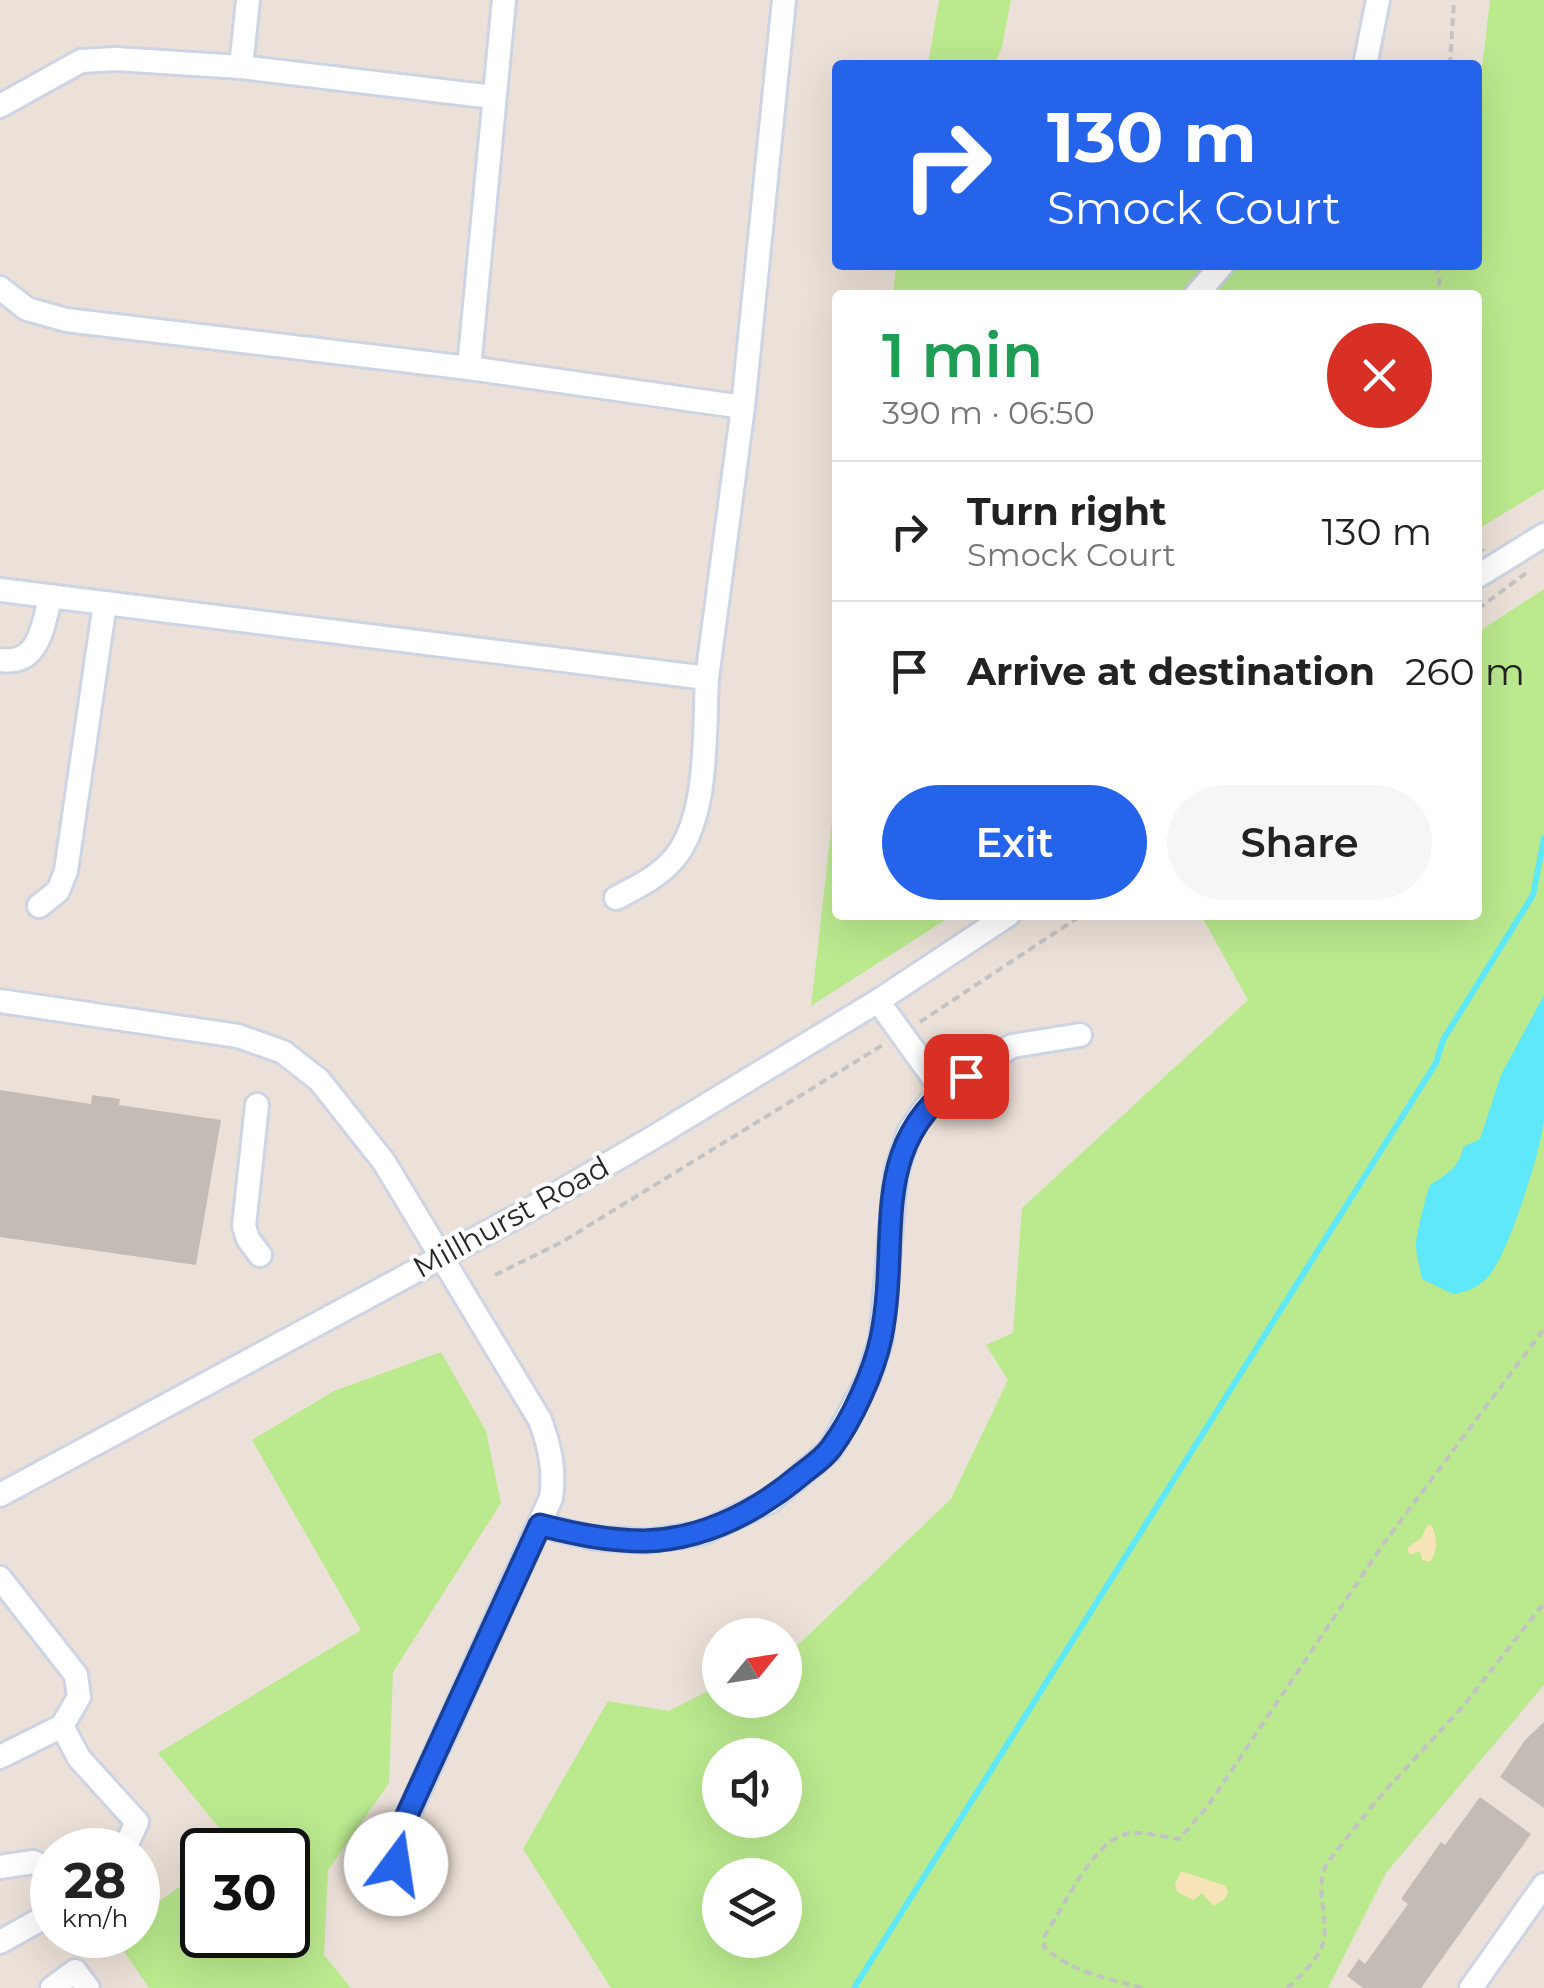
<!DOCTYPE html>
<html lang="en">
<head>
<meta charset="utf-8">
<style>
	:root { --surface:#fff; --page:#f6f6f6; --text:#222; --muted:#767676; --line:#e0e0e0; --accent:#2563eb }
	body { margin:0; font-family:Montserrat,sans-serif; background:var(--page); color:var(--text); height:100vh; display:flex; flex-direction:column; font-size:38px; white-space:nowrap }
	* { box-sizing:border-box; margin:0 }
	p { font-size:32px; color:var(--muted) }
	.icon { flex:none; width:55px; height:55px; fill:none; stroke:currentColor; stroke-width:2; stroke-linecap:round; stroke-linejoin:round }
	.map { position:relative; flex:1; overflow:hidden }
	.sheet { position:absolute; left:832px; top:290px; width:650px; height:630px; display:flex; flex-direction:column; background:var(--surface); border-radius:10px; box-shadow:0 10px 40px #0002 }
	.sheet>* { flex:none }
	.guide { position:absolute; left:832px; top:60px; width:650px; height:210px; border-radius:10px; box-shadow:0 10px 40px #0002; background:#2563eb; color:#fff; overflow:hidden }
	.needle { width:65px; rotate:60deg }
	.controls { position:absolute; left:702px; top:1618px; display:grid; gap:20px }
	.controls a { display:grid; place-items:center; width:100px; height:100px; border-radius:50%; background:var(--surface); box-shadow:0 10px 40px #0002; font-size:50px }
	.speed { position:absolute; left:30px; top:1828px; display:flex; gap:20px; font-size:50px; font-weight:700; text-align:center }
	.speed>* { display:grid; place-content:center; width:130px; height:130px; border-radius:50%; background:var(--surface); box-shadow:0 10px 40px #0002; line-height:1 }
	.speed small { font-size:25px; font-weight:400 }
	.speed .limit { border:5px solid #111; border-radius:15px; background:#fff; color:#111 }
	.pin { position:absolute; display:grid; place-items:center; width:85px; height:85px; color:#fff; margin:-42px; border-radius:20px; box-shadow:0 5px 15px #0006 }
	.me { position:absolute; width:110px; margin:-55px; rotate:14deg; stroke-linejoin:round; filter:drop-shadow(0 0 8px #0008) }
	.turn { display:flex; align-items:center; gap:35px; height:210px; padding:0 50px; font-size:45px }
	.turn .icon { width:130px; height:130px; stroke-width:2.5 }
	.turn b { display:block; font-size:70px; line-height:85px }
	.round { display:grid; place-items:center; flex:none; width:105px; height:105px; border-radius:52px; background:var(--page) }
	.headline { display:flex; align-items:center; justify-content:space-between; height:170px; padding:0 50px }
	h1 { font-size:60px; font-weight:600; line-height:75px; color:#1e9e55 }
	.cta { display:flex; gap:20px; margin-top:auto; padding:20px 50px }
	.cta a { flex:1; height:115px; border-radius:60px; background:var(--accent); color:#fff; font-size:40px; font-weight:600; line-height:115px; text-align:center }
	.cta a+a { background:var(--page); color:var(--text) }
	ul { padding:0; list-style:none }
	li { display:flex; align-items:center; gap:30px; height:140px; padding:0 50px; border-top:2px solid var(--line) }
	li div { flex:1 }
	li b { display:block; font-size:38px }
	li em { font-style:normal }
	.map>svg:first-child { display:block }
	.green { fill:#bae98e; fill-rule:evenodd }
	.sand { fill:#f6e3b7 }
	.water { fill:#5fe7fa }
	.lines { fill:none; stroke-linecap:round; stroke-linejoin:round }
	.stream { stroke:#5fe7fa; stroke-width:6 }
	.building { fill:#c3bbb5 }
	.minor-casing { stroke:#cdd4e3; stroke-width:28 }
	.path { stroke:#c3c3c3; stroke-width:4; stroke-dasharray:8 5; stroke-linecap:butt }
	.minor { stroke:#fff; stroke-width:22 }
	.route-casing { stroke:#184099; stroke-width:25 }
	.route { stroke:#2563eb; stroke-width:18 }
	.labels { text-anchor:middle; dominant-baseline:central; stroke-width:8; stroke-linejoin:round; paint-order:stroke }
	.street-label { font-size:30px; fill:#282828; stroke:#fff }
</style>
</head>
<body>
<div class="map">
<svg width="1544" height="1988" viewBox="0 0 1544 1988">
	<rect width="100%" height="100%" fill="#ece1d8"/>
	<g class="green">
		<path d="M939,0H1011L1002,47L994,65H928Z"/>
		<path d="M1490,0H1544V489L1478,529V295H893L896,265H1340L1456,270L1458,265H1478V102Z"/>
		<path d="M1544,589V1685L1386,1873L1328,1988H611L523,1849L608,1701L669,1711L720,1685V1700H785V1651L800,1643L951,1499L1008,1380L986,1345L1013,1333L1022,1208L1248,1000L1201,915H1478V632ZM720,1755H785V1820H720ZM720,1875H785V1940H720Z"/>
		<path d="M837,778L838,915H953L811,1006Z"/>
		<path d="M441,1352L486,1431L501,1503L393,1672L389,1783L328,1870L324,1955L351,1988H149L113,1935H138V1915L202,1872V1935H288V1850H237L158,1753L361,1630L252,1440L334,1391Z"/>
	</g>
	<g class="sand">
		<path d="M1431,1525C1438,1536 1438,1554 1429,1562L1422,1560L1420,1551L1410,1555L1407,1548L1421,1538L1427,1526Z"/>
		<path d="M1181,1871L1226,1886L1228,1892L1225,1899L1213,1906L1202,1893L1194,1900L1177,1892L1175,1884Z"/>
	</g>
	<path class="water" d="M1544,995C1544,1036 1544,1078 1544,1119C1542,1148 1507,1259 1487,1278C1477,1288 1467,1292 1453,1294L1422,1279C1420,1268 1416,1256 1416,1244C1416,1236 1426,1194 1430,1185C1446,1175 1460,1167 1463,1147L1480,1139L1501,1075Z"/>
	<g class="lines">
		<path class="stream" d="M854,1988L1436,1063L1443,1040L1533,895L1544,838"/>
	</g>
	<g class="building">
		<path d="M0,1090L91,1104L92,1095L120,1099L119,1105L221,1120L196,1265L0,1237Z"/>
		<path d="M1544,1722V1808L1500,1777L1525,1740Z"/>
		<path d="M1480,1797L1531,1834L1421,1988H1363L1347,1976L1359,1959L1365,1964L1408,1904L1401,1899L1441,1842L1445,1845Z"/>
	</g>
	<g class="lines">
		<g class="minor-casing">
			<g id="minor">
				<path d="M1365,65L1378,0"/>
				<path d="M241,67L248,0"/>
				<path d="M0,106L81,61L116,59L241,67L493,97"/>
				<path d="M0,288L27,309L66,320L469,368L743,407"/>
				<path d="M1196,295L1222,265"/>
				<path d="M469,368L504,0"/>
				<path d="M1478,576L1544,535"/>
				<path d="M0,590L707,678L743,407L784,0"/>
				<path d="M0,660C40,666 42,626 51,596"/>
				<path d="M616,898C635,888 654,879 669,864C710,824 704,732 707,678"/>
				<path d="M39,906L58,891L66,871L105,603"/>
				<path d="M0,1001L238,1036L283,1052L319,1080L384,1162L540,1420C550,1447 555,1470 551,1498L403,1826L395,1864L396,1895"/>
				<path d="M878,1001L943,1091"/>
				<path d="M257,1105L244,1226L248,1239L260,1255"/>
				<path d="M0,1495L525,1212L649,1140L878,1001L1008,915"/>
				<path d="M540,1525L594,1538L648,1541L702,1533L770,1501L830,1450L868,1379L881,1340L896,1173L909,1132L926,1107L943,1091L1012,1046L1080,1035"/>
				<path d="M0,1578L76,1675L79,1697L62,1726L79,1758L137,1822L124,1850"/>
				<path d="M0,1757L62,1726"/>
				<path d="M0,1867L33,1862L52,1871"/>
				<path d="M0,1942L52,1913"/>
				<path d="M52,1988L75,1971L88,1988"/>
				<path d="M1471,1988L1544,1885"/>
			</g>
		</g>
		<g class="path">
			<path d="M1450,65L1454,0"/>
			<path d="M1437,265L1441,295"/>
			<path d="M1478,537L1484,551"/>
			<path d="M1478,609L1530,570"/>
			<path d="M920,1022L1082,915"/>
			<path d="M495,1275L562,1242L886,1043"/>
			<path d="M1142,1988C1109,1979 1069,1971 1044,1947L1045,1935L1051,1925C1068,1899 1098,1834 1132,1833C1147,1832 1164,1837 1179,1839L1207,1807L1384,1543L1544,1329"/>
			<path d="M1287,1988C1300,1977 1318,1960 1323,1943C1330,1917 1313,1889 1327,1863L1377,1800L1464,1705L1544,1603"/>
		</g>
		<use href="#minor" class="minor"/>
	</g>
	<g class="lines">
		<g class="route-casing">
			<path id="route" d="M396,1864L402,1826L540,1525C575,1534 608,1541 645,1541C705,1539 758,1511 803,1473C812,1466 824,1458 831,1448C852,1420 874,1372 881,1338C902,1235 864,1143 966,1076"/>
		</g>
		<use href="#route" class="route"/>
	</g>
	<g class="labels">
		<g class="street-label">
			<text transform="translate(511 1217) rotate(-29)">Millhurst Road</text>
		</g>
	</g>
</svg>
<div class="controls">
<a><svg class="needle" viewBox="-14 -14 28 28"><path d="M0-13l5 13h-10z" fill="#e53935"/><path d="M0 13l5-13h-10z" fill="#767676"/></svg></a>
<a><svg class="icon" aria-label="sound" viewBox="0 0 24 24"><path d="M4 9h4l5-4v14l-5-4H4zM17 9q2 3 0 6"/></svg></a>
<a><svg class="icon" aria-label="layers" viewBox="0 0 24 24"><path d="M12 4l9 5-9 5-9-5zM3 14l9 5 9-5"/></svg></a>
</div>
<div class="speed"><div>28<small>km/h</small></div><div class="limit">30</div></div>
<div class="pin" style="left:966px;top:1076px;background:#d93025"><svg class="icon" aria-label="arrive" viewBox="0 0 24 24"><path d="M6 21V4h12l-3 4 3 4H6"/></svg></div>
<svg class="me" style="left:396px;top:1864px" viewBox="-20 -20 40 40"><circle r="19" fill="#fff"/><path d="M0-13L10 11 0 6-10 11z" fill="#2563eb"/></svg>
<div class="guide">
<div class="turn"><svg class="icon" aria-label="right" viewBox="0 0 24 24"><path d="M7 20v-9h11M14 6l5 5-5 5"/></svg><div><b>130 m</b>Smock Court</div></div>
</div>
<section class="sheet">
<div class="headline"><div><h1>1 min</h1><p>390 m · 06:50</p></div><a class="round" style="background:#d93025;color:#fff"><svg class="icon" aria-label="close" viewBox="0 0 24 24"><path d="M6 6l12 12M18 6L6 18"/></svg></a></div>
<ul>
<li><svg class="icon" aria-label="right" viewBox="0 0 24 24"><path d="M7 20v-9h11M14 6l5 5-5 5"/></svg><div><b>Turn right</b><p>Smock Court</p></div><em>130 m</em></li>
<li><svg class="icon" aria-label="arrive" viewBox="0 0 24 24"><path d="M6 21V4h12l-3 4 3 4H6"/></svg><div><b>Arrive at destination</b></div><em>260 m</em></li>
</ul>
<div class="cta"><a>Exit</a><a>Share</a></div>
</section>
</div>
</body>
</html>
